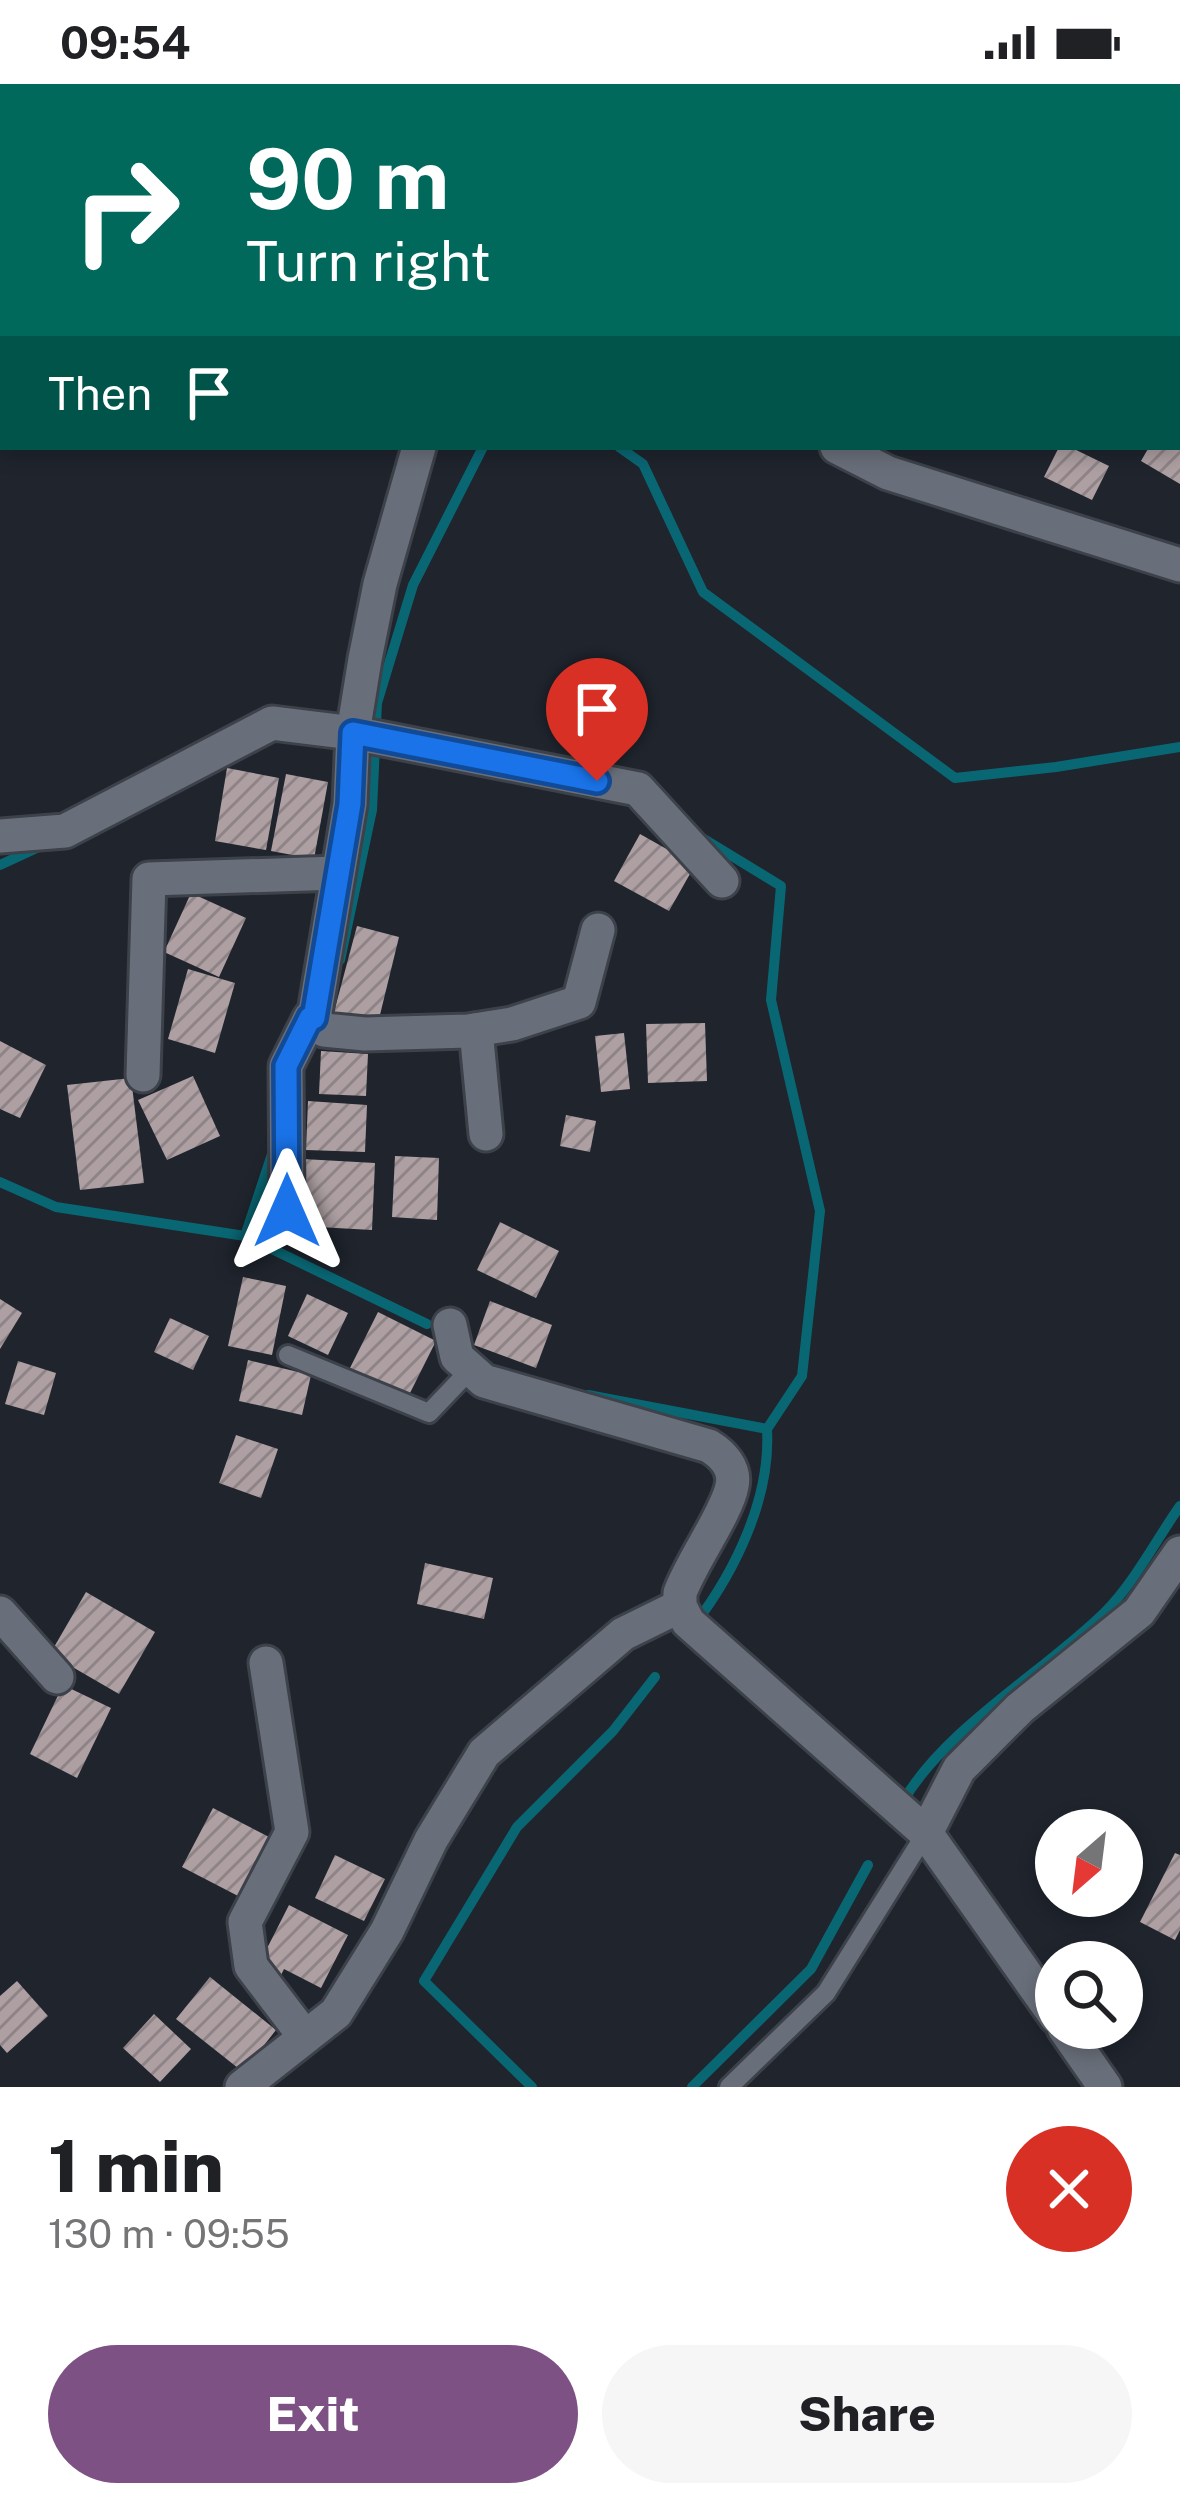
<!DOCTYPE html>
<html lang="en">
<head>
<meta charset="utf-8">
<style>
	:root { --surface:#fff; --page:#f6f6f6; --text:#202124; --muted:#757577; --accent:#7d5183 }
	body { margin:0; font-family:"Public Sans",sans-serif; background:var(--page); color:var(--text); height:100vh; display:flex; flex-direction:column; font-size:45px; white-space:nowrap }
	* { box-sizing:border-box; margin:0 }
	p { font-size:39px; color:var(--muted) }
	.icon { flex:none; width:66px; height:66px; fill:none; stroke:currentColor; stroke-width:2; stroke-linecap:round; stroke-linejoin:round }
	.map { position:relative; height:2003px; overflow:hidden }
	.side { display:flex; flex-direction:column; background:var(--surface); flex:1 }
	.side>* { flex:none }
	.top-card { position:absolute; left:0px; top:0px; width:1182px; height:366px; box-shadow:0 6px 18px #0003; background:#00695c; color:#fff; overflow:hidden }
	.needle { width:78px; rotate:208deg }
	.tools { position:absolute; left:1035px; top:1725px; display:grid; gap:24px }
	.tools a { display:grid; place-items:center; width:108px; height:108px; border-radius:50%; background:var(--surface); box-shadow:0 6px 18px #0003; font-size:60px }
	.pin { position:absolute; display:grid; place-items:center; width:102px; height:102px; color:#fff; margin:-123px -51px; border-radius:50% 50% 50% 0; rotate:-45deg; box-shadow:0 0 12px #0007 }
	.pin .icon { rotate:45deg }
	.me { position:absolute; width:132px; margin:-66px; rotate:0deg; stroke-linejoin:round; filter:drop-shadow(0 0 9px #0008) }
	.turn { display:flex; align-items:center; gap:42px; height:252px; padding:0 48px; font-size:54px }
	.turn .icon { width:156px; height:156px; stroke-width:2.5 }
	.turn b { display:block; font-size:84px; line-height:102px }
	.then { display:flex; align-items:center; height:114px; padding:0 48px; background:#0003; gap:24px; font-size:45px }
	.round { display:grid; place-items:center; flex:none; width:126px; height:126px; border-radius:63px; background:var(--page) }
	.headline { display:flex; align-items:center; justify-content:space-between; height:204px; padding:0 48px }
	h1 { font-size:72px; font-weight:800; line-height:90px }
	.button { display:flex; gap:24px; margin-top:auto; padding:24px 48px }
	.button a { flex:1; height:138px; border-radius:72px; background:var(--accent); color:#fff; font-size:48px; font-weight:800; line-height:138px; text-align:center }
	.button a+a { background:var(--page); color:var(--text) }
	.status { display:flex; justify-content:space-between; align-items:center; height:84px; padding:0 60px; background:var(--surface); direction:ltr }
	.status svg { height:33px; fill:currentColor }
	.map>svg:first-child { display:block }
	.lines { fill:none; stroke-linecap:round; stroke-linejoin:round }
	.stream { stroke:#096774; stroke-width:10 }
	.building { fill:url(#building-hatch) }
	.service-casing { stroke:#3d4149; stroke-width:24 }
	.minor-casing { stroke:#3d4149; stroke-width:39 }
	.service { stroke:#696f7a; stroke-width:18 }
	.minor { stroke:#696f7a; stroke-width:33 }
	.route-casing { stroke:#114b97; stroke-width:30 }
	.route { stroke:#1a73e8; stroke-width:21 }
</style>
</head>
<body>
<div class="status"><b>09:54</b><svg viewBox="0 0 49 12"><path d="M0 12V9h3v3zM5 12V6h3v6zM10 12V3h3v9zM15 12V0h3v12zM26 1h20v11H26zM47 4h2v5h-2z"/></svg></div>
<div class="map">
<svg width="1180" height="2003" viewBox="0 0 1180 2003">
	<defs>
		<pattern id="building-hatch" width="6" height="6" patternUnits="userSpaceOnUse" patternTransform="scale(3)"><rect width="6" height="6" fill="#ad9fa2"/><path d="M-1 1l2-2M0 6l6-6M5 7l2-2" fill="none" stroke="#8e8487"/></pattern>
	</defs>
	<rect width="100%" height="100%" fill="#1f242d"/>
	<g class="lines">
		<g class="stream">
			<path d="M619,363L643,380L703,508L955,694L1056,683L1180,663"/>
			<path d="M699,752L781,802L771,916L820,1127L802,1292L767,1345"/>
			<path d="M0,781L41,762"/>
			<path d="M340,876L372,726L377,619L413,501L483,363"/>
			<path d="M0,1098L56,1123L245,1152L427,1240"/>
			<path d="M245,1152L274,1064"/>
			<path d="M588,1311L767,1345C771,1413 736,1486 695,1540"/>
			<path d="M902,1719C945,1644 1043,1589 1105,1528C1134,1499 1156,1456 1180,1422"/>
			<path d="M532,2003L424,1897L517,1743L613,1647L655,1593"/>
			<path d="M692,2003L811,1885L868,1781"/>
		</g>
	</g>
	<g class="building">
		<path d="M1059,363H1070L1109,382L1092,416L1044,393Z"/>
		<path d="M1149,363H1180V400L1141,377Z"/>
		<path d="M227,684L279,694L266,766L215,757Z"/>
		<path d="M286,690L328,698L314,775L271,767Z"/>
		<path d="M640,750L695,781L669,827L614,797Z"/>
		<path d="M191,809L246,834L219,893L164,868Z"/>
		<path d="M357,842L399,853L378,939L334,928Z"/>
		<path d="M188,885L235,899L215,969L168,955Z"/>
		<path d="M705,939L707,997L648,999L646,940Z"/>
		<path d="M624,949L630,1005L601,1008L595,952Z"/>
		<path d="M0,957L46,981L20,1034L0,1025Z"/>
		<path d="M321,967L368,970L366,1012L319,1010Z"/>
		<path d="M193,992L220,1052L167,1076L138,1016Z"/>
		<path d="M131,994L144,1099L80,1106L67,1001Z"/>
		<path d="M308,1017L367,1021L365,1068L306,1066Z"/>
		<path d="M566,1031L596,1037L590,1068L560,1062Z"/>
		<path d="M395,1072L439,1074L437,1136L392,1133Z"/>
		<path d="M303,1075L375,1079L372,1146L300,1142Z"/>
		<path d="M500,1138L559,1167L536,1214L477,1186Z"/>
		<path d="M243,1193L286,1202L272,1271L228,1262Z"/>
		<path d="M307,1210L348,1229L328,1271L288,1252Z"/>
		<path d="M0,1215L22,1229L0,1265Z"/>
		<path d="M490,1217L552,1241L536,1284L474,1261Z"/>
		<path d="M378,1228L436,1257L408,1313L350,1284Z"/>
		<path d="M170,1234L209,1252L193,1286L154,1268Z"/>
		<path d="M248,1276L311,1291L302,1331L239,1317Z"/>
		<path d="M18,1277L56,1289L44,1331L5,1320Z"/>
		<path d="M236,1351L278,1365L261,1414L219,1399Z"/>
		<path d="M425,1479L493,1494L484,1535L417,1520Z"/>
		<path d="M86,1508L155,1548L119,1610L50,1570Z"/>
		<path d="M63,1601L111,1624L77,1694L30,1670Z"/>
		<path d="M213,1724L271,1754L240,1813L182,1783Z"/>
		<path d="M1175,1769L1180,1771V1846L1175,1856L1140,1838Z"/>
		<path d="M335,1771L385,1795L364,1837L315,1814Z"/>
		<path d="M289,1821L348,1851L321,1904L284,1885L279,1895L257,1884Z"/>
		<path d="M210,1893L276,1946L243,1988L176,1935Z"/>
		<path d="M17,1897L48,1932L7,1969L0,1961V1912Z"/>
		<path d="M154,1930L191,1965L160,1998L123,1964Z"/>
	</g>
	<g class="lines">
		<g class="service-casing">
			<g id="service">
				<path d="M1146,3L1148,0"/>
				<path d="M288,1271L429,1329L469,1287"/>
				<path d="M729,2003L826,1909L926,1749"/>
			</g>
		</g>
		<g class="minor-casing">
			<g id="minor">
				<path d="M773,0L779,3"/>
				<path d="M596,3L597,0"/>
				<path d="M1179,190L1180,191"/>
				<path d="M419,363L380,500L365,575L353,649L350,720L314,934L324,946L365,950L468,947L512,940L579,918L598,846"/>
				<path d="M837,363L888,389L1180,481"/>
				<path d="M0,752L65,747L272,639L353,649L638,705L722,797"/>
				<path d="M476,946L486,1050"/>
				<path d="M143,991L149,795L338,789"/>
				<path d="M287,1127L286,982L310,934H314"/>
				<path d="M450,1241L457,1273L484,1297L709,1362C722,1370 736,1384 732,1402C727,1429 691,1478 680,1509V1522L688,1538L926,1749L1056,1933"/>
				<path d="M0,1529L57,1593"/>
				<path d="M266,1579L292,1748L245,1838L251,1882L305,1953"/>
				<path d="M926,1749L959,1685L1020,1624L1139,1528L1180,1469"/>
				<path d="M1064,1944L1105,2003"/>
				<path d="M242,2003L336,1929L387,1847L431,1756L484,1669L623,1550L680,1522"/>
			</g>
		</g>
		<use href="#service" class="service"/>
		<use href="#minor" class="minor"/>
	</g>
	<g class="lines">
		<g class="route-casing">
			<path id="route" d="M287,1127L286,982L310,934H314L350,720L353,649L597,697"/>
		</g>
		<use href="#route" class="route"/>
	</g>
</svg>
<div class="tools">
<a><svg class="needle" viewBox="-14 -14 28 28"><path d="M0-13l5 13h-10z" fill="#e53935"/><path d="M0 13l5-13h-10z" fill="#757577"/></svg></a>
<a><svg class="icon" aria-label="search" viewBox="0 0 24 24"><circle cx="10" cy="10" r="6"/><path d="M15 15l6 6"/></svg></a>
</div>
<div class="pin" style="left:597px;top:697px;background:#d93025"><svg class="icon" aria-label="arrive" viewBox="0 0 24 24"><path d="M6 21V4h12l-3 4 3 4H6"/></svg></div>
<svg class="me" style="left:287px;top:1127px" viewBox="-20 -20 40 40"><path d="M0-17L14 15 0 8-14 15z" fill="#1a73e8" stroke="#fff" stroke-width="4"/></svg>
<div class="top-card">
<div class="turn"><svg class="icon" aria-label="right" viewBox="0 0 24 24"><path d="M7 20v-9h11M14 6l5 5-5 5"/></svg><div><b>90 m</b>Turn right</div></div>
<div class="then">Then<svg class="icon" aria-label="arrive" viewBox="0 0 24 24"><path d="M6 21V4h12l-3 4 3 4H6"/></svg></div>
</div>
</div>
<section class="side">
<div class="headline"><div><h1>1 min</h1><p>130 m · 09:55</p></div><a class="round" style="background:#d93025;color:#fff"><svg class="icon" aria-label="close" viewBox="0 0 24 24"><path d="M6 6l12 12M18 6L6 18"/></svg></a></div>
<div class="button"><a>Exit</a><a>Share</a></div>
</section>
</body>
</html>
